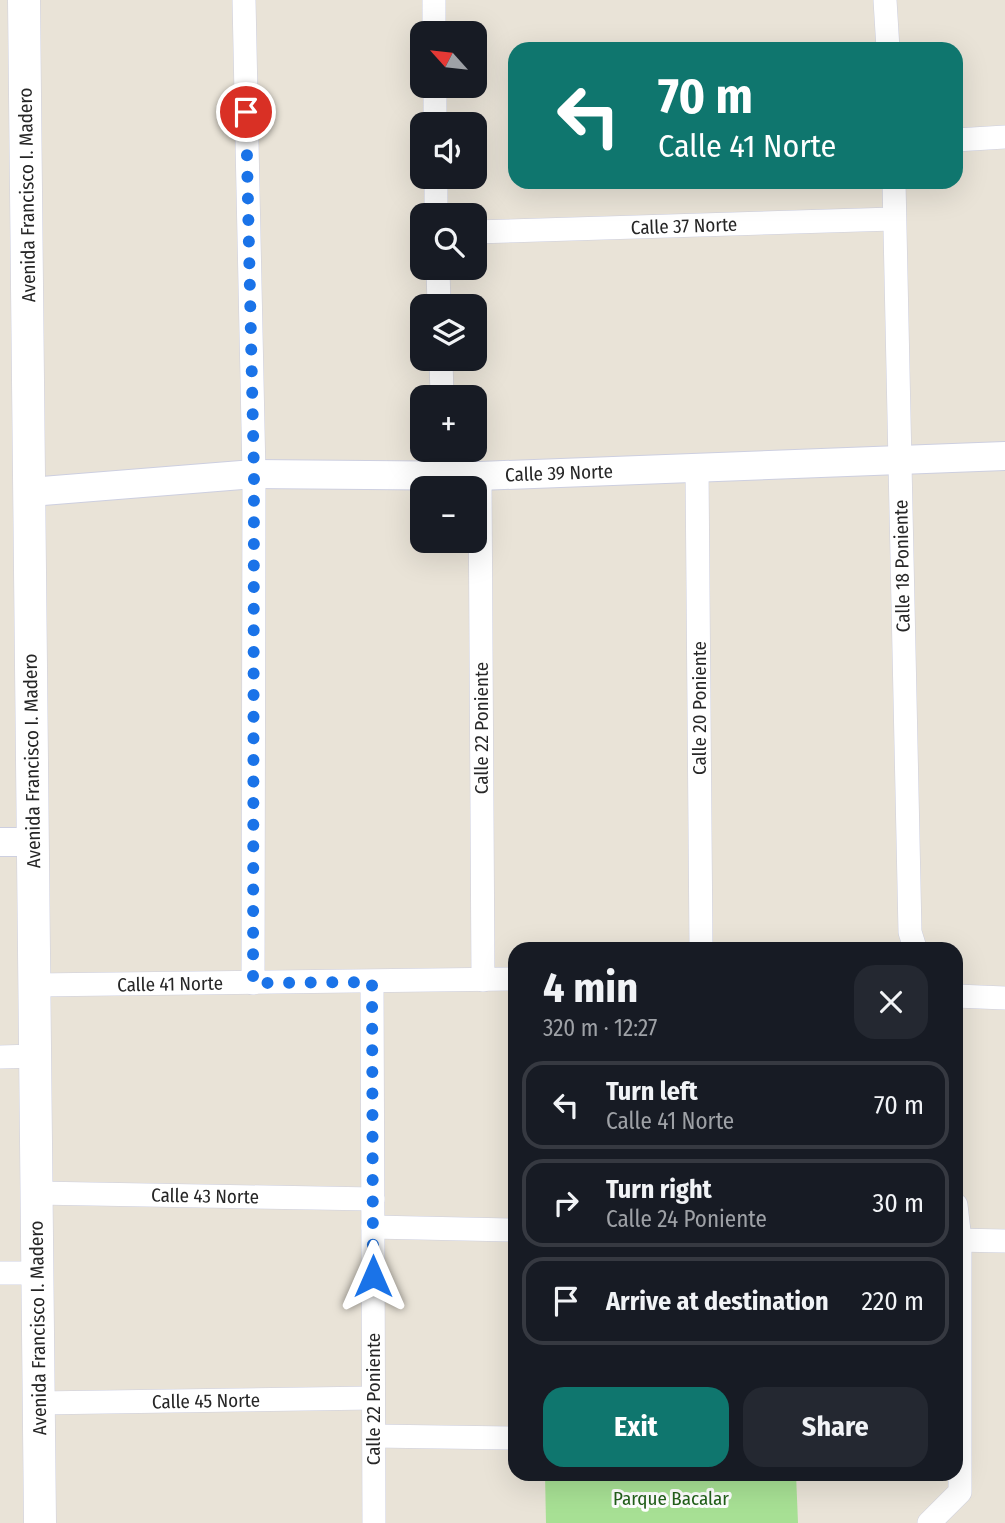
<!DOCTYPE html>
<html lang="en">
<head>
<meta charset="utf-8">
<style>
	:root { --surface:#171b24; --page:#242831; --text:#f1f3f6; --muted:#9ea1a6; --line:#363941; --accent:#0f766e }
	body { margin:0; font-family:"Fira Sans Condensed",sans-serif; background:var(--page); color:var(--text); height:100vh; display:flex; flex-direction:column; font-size:26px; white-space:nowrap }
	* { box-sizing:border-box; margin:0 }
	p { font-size:23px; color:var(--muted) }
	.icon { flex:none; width:38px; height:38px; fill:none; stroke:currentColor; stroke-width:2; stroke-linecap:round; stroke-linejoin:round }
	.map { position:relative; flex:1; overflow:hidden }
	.drawer { position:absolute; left:508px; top:942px; width:455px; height:539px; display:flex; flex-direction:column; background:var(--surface); border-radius:21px; box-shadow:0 7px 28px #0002 }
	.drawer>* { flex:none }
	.banner { position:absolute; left:508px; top:42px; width:455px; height:147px; border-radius:21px; box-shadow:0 7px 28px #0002; background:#0f766e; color:#fff; overflow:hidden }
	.needle { width:46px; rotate:297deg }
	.fabs { position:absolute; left:410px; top:21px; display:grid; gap:14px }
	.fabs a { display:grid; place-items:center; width:77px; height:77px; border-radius:14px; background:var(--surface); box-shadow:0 7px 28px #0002; font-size:35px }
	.pin { position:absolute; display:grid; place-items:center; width:60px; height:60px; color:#fff; margin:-30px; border:4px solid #fff; border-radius:50%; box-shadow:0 2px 7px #0007 }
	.me { position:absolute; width:77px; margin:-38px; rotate:0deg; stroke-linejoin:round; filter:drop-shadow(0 0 5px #0008) }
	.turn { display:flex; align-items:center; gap:24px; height:147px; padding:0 35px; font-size:32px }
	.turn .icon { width:91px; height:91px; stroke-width:2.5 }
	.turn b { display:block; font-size:49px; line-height:60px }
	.round { display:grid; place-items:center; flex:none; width:74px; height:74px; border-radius:21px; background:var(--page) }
	.overview { display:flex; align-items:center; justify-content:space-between; height:119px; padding:0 35px }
	h1 { font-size:42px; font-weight:700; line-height:52px }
	.button { display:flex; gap:14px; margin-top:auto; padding:14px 35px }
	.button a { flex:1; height:80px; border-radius:21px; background:var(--accent); color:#fff; font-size:28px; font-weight:700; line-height:80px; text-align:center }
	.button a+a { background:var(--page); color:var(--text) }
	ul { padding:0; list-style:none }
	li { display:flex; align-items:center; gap:21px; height:88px; margin:0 14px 10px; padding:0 21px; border:4px solid var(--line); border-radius:21px }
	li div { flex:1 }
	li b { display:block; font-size:26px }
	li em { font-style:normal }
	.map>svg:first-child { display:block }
	.green { fill:#a7e094 }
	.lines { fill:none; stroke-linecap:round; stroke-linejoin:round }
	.minor-casing { stroke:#cdcfe0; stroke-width:24 }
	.tertiary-casing { stroke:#cdcfe0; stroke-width:30 }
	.secondary-casing { stroke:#cdcfe0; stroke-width:33 }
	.minor { stroke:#fff; stroke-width:23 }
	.tertiary { stroke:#fff; stroke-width:28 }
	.secondary { stroke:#fff; stroke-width:32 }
	.route { stroke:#1a73e8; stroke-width:12; stroke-dasharray:0 21.6 }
	.labels { text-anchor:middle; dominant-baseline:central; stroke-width:6; stroke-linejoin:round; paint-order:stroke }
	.street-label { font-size:19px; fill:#262626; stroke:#fff }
	.park-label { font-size:19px; fill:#22601a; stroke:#fff }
</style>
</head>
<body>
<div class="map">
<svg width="1005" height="1523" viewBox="0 0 1005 1523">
	<rect width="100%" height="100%" fill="#e9e3d7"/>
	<path class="green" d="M545,1474H796L798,1523H546Z"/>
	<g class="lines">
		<g class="minor-casing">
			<g id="minor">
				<path d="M244,0L254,474L253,983"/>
				<path d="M434,0V33"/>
				<path d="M885,0L888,49"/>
				<path d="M435,86V124"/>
				<path d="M956,140L1005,137"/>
				<path d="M436,177V215"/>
				<path d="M894,182L910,932L915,948"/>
				<path d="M474,232L893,219"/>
				<path d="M438,268L439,306"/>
				<path d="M441,359L442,397"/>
				<path d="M444,450L445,476"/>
				<path d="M697,468L701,948"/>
				<path d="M480,476L483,980"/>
				<path d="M372,982L374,1523"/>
				<path d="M35,985L514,979"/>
				<path d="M956,996L1005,998"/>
				<path d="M0,1057L35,1056"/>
				<path d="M37,1193L373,1199"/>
				<path d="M373,1227L514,1230"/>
				<path d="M956,1240L1005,1241"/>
				<path d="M0,1273H37"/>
				<path d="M39,1403L373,1398"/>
				<path d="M374,1436L514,1438"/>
				<path d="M929,1523L960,1492V1240L956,1205"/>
			</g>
		</g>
		<g class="tertiary-casing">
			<g id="tertiary">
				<path d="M30,492L254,474L480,476L1005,456"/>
				<path d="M0,842H33"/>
			</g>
		</g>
		<g class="secondary-casing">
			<path id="secondary" d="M24,0L40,1523"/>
		</g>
		<use href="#minor" class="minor"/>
		<use href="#tertiary" class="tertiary"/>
		<use href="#secondary" class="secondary"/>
	</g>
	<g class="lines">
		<path class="route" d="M246,112L254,474L253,983L372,982L373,1276"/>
	</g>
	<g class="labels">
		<g class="street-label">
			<text transform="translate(27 195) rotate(-91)">Avenida Francisco I. Madero</text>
			<text transform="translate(684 226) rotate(-2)">Calle 37 Norte</text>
			<text transform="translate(559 473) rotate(-2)">Calle 39 Norte</text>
			<text transform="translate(902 566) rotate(-91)">Calle 18 Poniente</text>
			<text transform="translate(699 708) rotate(-90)">Calle 20 Poniente</text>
			<text transform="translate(481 728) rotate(-90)">Calle 22 Poniente</text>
			<text transform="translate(32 761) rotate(-91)">Avenida Francisco I. Madero</text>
			<text transform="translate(170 984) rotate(-1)">Calle 41 Norte</text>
			<text transform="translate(205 1196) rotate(1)">Calle 43 Norte</text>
			<text transform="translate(38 1328) rotate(-91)">Avenida Francisco I. Madero</text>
			<text transform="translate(373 1399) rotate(-90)">Calle 22 Poniente</text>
			<text transform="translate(206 1401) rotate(-1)">Calle 45 Norte</text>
		</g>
		<g class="park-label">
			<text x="671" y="1498">Parque Bacalar</text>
		</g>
	</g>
</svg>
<div class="fabs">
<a><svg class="needle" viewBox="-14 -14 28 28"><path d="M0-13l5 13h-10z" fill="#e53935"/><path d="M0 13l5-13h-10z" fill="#9ea1a6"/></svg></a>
<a><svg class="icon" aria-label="sound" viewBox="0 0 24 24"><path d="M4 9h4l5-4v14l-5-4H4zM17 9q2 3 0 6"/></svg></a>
<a><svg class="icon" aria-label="search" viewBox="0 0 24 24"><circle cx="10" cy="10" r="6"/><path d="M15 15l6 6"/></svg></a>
<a><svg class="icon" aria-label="layers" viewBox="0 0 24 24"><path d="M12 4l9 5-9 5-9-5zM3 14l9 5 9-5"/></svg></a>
<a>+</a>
<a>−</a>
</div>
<div class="pin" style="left:246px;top:112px;background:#d93025"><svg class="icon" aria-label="arrive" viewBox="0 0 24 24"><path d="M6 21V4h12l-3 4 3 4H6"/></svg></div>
<svg class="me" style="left:373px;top:1276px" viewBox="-20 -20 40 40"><path d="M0-17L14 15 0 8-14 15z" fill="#1a73e8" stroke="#fff" stroke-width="4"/></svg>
<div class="banner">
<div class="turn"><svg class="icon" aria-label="left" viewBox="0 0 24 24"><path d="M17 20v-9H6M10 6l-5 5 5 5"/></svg><div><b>70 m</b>Calle 41 Norte</div></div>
</div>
<section class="drawer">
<div class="overview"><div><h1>4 min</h1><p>320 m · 12:27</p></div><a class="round"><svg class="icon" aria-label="close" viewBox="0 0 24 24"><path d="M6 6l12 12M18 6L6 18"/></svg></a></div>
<ul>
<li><svg class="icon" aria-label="left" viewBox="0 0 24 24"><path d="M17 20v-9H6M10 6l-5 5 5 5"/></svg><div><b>Turn left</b><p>Calle 41 Norte</p></div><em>70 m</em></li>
<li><svg class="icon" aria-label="right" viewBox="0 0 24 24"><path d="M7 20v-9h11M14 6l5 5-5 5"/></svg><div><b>Turn right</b><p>Calle 24 Poniente</p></div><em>30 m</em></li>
<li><svg class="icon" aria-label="arrive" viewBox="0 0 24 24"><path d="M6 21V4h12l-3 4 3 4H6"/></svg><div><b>Arrive at destination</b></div><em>220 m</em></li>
</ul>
<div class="button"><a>Exit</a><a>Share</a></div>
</section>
</div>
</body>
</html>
